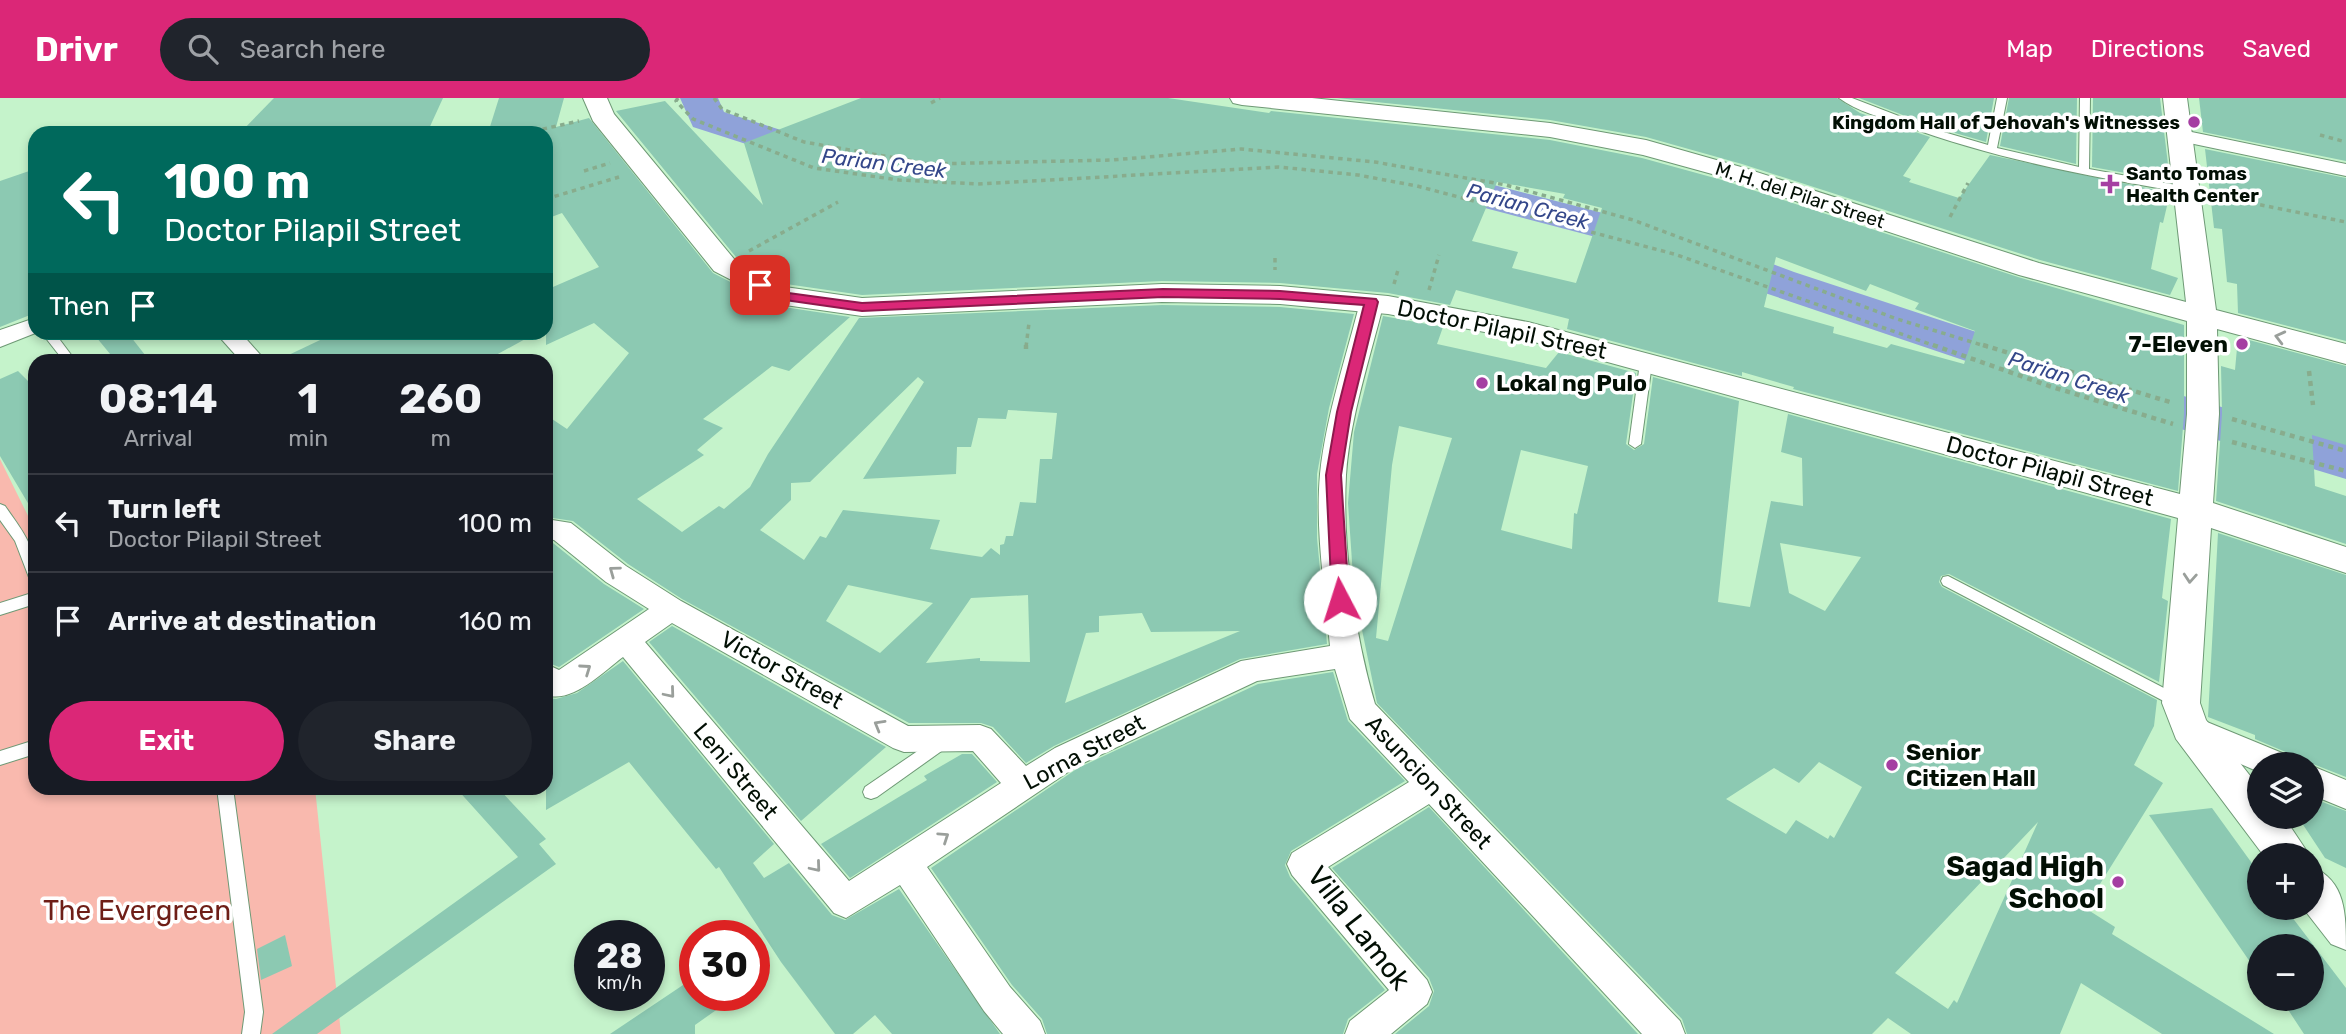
<!DOCTYPE html>
<html lang="en">
<head>
<meta charset="utf-8">
<style>
	:root { --surface:#171b24; --page:#20242c; --text:#f1f3f6; --muted:#9ea1a6; --line:#363941; --accent:#db2777 }
	body { margin:0; font-family:Rubik,sans-serif; background:var(--page); color:var(--text); height:100vh; display:flex; flex-direction:column; font-size:26px; white-space:nowrap }
	* { box-sizing:border-box; margin:0 }
	p { font-size:23px; color:var(--muted) }
	.icon { flex:none; width:38px; height:38px; fill:none; stroke:currentColor; stroke-width:2; stroke-linecap:round; stroke-linejoin:round }
	.map { position:relative; flex:1; overflow:hidden }
	.drawer { position:absolute; left:28px; top:256px; width:525px; height:441px; display:flex; flex-direction:column; background:var(--surface); border-radius:21px; box-shadow:0 4px 10px #0003 }
	.drawer>* { flex:none }
	.guide { position:absolute; left:28px; top:28px; width:525px; height:214px; border-radius:21px; box-shadow:0 4px 10px #0003; background:#00695c; color:#fff; overflow:hidden }
	.fabs { position:absolute; left:2247px; top:654px; display:grid; gap:14px }
	.fabs a { display:grid; place-items:center; width:77px; height:77px; border-radius:50%; background:var(--surface); box-shadow:0 4px 10px #0003; font-size:35px }
	.speed { position:absolute; left:574px; top:822px; display:flex; gap:14px; font-size:35px; font-weight:700; text-align:center }
	.speed>* { display:grid; place-content:center; width:91px; height:91px; border-radius:50%; background:var(--surface); box-shadow:0 4px 10px #0003; line-height:1 }
	.speed small { font-size:18px; font-weight:400 }
	.speed .limit { border:10px solid #d22; background:#fff; color:#111 }
	.pin { position:absolute; display:grid; place-items:center; width:60px; height:60px; color:#fff; margin:-30px; border-radius:14px; box-shadow:0 4px 10px #0006 }
	.me { position:absolute; width:77px; margin:-38px; rotate:355deg; stroke-linejoin:round; filter:drop-shadow(0 0 5px #0008) }
	.turn { display:flex; align-items:center; gap:24px; height:147px; padding:0 21px; font-size:32px }
	.turn .icon { width:91px; height:91px; stroke-width:2.5 }
	.turn b { display:block; font-size:49px; line-height:60px }
	.then { display:flex; align-items:center; height:66px; padding:0 21px; background:#0003; gap:14px; font-size:26px }
	.eta { display:flex; justify-content:space-evenly; align-items:center; height:119px; text-align:center }
	.eta b { font-size:42px; font-weight:700; line-height:49px }
	.cta { display:flex; gap:14px; margin-top:auto; padding:14px 21px }
	.cta a { flex:1; height:80px; border-radius:42px; background:var(--accent); color:#fff; font-size:28px; font-weight:700; line-height:80px; text-align:center }
	.cta a+a { background:var(--page); color:var(--text) }
	ul { padding:0; list-style:none }
	li { display:flex; align-items:center; gap:21px; height:98px; padding:0 21px; border-top:2px solid var(--line) }
	li div { flex:1 }
	li b { display:block; font-size:26px }
	li em { font-style:normal }
	header { display:flex; align-items:center; gap:42px; box-sizing:border-box; height:98px; padding:0 35px; background:var(--accent); color:#fff }
	header strong { font-size:33px }
	nav { display:flex; gap:38px; margin-inline-start:auto; font-size:24px }
	.search { width:490px; height:63px; background:var(--page); display:flex; align-items:center; gap:18px; box-sizing:border-box; padding:0 24px; border-radius:38px; color:var(--muted); font-size:26px }
	.map>svg:first-child { display:block }
	.green { fill:#f9b9ae }
	.lines { fill:none; stroke-linecap:round; stroke-linejoin:round }
	.river { fill:#8fa2d9; fill-rule:evenodd }
	.building { fill:#8cc9b2; fill-rule:evenodd }
	.service-casing { stroke:#6e9975; stroke-width:2 }
	.minor-casing { stroke:#6e9975; stroke-width:2 }
	.tertiary-casing { stroke:#6e9975; stroke-width:2 }
	.path-far1 { stroke:#88ac8d; stroke-width:3.5; stroke-dasharray:4.5 4.5; stroke-linecap:butt }
	.path { stroke:#88ac8d; stroke-width:4.5; stroke-dasharray:5 5; stroke-linecap:butt }
	.service { fill:#fff; fill-rule:evenodd }
	.minor { fill:#fff; fill-rule:evenodd }
	.tertiary { fill:#fff; fill-rule:evenodd }
	.oneway { stroke:#9a9f9b }
	.route { fill:#db2777; stroke:#8e194d; stroke-width:2 }
	.poi-dot { fill:#a53ea2; stroke:#fff; stroke-width:2.5 }
	.labels { text-anchor:middle; dominant-baseline:central; stroke-width:7; stroke-linejoin:round; paint-order:stroke }
	.far-poi-label { font-size:19px; font-weight:bold; fill:#020f04; stroke:#fff; text-anchor:end }
	.far-street-label { font-size:19px; fill:#020f04; stroke:#fff }
	.far-water-label { font-size:21px; font-style:italic; fill:#34478a; stroke:#fff }
	.street-label { font-size:23px; fill:#020f04; stroke:#fff }
	.poi-label { font-size:23px; font-weight:bold; fill:#020f04; stroke:#fff; text-anchor:start }
	.near-poi-label { font-size:28px; font-weight:bold; fill:#020f04; stroke:#fff; text-anchor:end }
	.near-park-label { font-size:28px; fill:#6e1e17; stroke:#fff }
	.near-street-label { font-size:28px; fill:#020f04; stroke:#fff }
</style>
</head>
<body>
<header>
<strong>Drivr</strong>
<div class="search"><svg class="icon" aria-label="search" viewBox="0 0 24 24"><circle cx="10" cy="10" r="6"/><path d="M15 15l6 6"/></svg>Search here</div>
<nav><a>Map</a><a>Directions</a><a>Saved</a></nav>
</header>
<div class="map">
<svg width="2346" height="936" viewBox="0 0 2346 936">
	<rect width="100%" height="100%" fill="#c5f3cb"/>
	<path class="green" d="M0,361L31,424L35,423V690H315L341,936H0Z"/>
	<g class="lines">
		<g class="river">
			<path d="M680,0H718L724,14L847,53L853,62L847,71L833,74L693,29Z"/>
			<path d="M1416,67L1708,142L1794,174L2080,268L2346,345V381L2046,290L1762,194L1676,160L1401,88L1395,79L1401,70Z"/>
		</g>
	</g>
	<g class="building">
		<path d="M274,0H443L427,35H240Z"/>
		<path d="M499,0H564L556,29L589,20L713,175L777,208L850,219L789,273L772,268L703,321L723,330L697,352L704,357L637,401L682,434L719,408L724,411L750,389L768,356L859,220L1162,207L1280,209L1354,216L1329,310L1317,376V440L1327,546L1240,561L1054,648L1026,665L993,629L981,625H909L682,501L628,466L573,423L546,419V317L567,331L629,255L594,225L546,247V192L599,169L562,115L546,121V35H488ZM918,279L924,284L863,381L956,376L957,349H971L978,320L1006,321L1008,312L1057,315L1052,361H1040L1036,405L1020,404L1013,438H1006L1004,446L1000,447V457L991,450L982,459L930,451L940,422L843,412L826,440L820,438L804,462L760,432L791,402V385L810,384ZM848,487L933,505L880,555L826,523ZM1028,497L1030,564L980,563V560L926,565L971,500ZM1142,515L1151,534L1240,533L1065,605L1086,535L1099,534V518Z"/>
		<path d="M861,0H1168L1269,15L1271,13L1550,42L1642,60L1722,82L2018,179L2184,227V316L2178,393L1793,291L1794,289L1742,274V278L1567,231L1569,221L1456,192L1450,207L1388,195L1280,185L1162,183L862,197L786,186L736,159L616,13L665,3L763,107L744,45ZM1497,84L1565,96L1563,100L1602,110L1576,185L1512,170L1518,154L1472,143ZM1776,159L1866,193L1870,186L1919,205L1915,211L1975,233L1964,266L1891,246L1887,250L1833,235L1834,229L1764,209Z"/>
		<path d="M1337,0H1837L1860,15L1930,39L1903,78L1911,81L1909,84L1959,100L1990,57L2170,95L2163,125L2160,124L2151,171L2178,180L2170,197L2040,162L1742,66L1646,39L1550,22Z"/>
		<path d="M1859,0H1994L1986,44L1931,28Z"/>
		<path d="M2009,0H2077L2076,66L2000,48Z"/>
		<path d="M2093,0H2160L2170,83L2092,69Z"/>
		<path d="M2199,0H2346V63L2203,34Z"/>
		<path d="M2205,51L2346,80V243L2238,215L2237,186L2227,184L2222,131L2214,130Z"/>
		<path d="M35,71V215L0,229V83Z"/>
		<path d="M1383,218L1443,229L1437,246L1546,270L1559,254L1636,275L1626,346L1634,352L1644,346L1653,279L1739,303L1718,504L1750,509L1771,403L1803,408L1802,360L1781,354L1788,316L2171,421L2162,500L2168,503L2159,584L1949,476L1941,478L1939,484L1942,489L2157,602L2154,628L2134,667L2163,685L2085,810L2115,829L2112,836L2274,936H2162L2081,885L2060,936H1911L1888,920L1872,936H1687L1682,921L1377,605L1354,493L1348,405L1354,334ZM1399,328L1452,340L1388,543L1376,540L1392,367ZM1521,352L1588,368L1577,416L1574,415L1572,451L1501,432ZM1780,445L1861,459L1825,513L1789,495ZM1819,664L1862,689L1834,740L1830,737L1828,741L1796,722L1786,736L1726,701L1774,670L1799,685ZM2038,724L1957,905L1954,902L1948,911L1895,875Z"/>
		<path d="M92,234H127L149,262H115Z"/>
		<path d="M337,234H538L487,262H278Z"/>
		<path d="M2238,239L2346,268V347L2312,337L2315,388L2346,398V446L2216,403L2222,316L2221,268L2235,272Z"/>
		<path d="M18,273L35,290V417L0,358V281Z"/>
		<path d="M2218,435L2346,477V679L2313,666L2293,664L2288,655L2255,641V637L2208,619Z"/>
		<path d="M546,444L553,445L604,486L644,511L559,569L546,564Z"/>
		<path d="M672,528L886,649L801,723L649,544Z"/>
		<path d="M623,563L774,746L753,765L764,780L789,765L832,817L845,822L899,791L1000,936H892L875,917L853,936H835L781,864L719,769L716,771L629,664L546,712V600L556,601L577,595Z"/>
		<path d="M1333,574L1348,623L1405,683L1291,753L1285,767L1290,779L1385,892L1348,921L1343,936H1047L1042,921L1012,887L931,770L1078,670L1258,586Z"/>
		<path d="M962,656H972L997,684L850,780L821,746L927,682L924,678Z"/>
		<path d="M456,690H498L546,741L539,746L556,766L317,936H272L518,759Z"/>
		<path d="M2312,700L2346,713V770L2325,760L2298,719H2312Z"/>
		<path d="M1429,709L1638,936H1395L1429,908L1434,893L1429,880L1332,770Z"/>
		<path d="M2212,710L2259,775V810H2285L2346,890V936H2304L2281,901H2312V849H2259V877L2149,717Z"/>
		<path d="M285,837L292,868L261,882L257,851Z"/>
		<path d="M695,879V898H736L695,927V936H610Z"/>
	</g>
	<g class="lines">
		<g class="service-casing">
			<g id="service">
				<path d="M1839,0H1852L1930,30L1988,47L1997,0H2007L1997,50L2079,69L2080,0H2090L2089,71L2187,89L2192,92L2187,95C2091,79 1995,61 1903,27C1883,20 1856,13 1839,0Z"/>
				<path d="M41,234H54L75,262H63Z"/>
				<path d="M1646,261L1652,265L1641,346L1635,350L1629,346L1640,265Z"/>
				<path d="M0,406L5,408C25,437 35,446 35,483L30,482L15,443L0,422Z"/>
				<path d="M1948,478L2185,601L2188,605L2185,609L2180,611L2175,609L1943,487L1941,483L1943,479Z"/>
				<path d="M35,494V506L0,517V505Z"/>
				<path d="M944,635L950,637L952,642L950,647L877,699L871,701L865,699L863,694L865,689Z"/>
				<path d="M35,642V656L0,667V653Z"/>
				<path d="M217,690H233L263,914L260,936H242L245,914Z"/>
			</g>
		</g>
		<g class="minor-casing">
			<g id="minor">
				<path d="M2182,32L2346,66V78L2175,42L2172,38L2175,34Z"/>
				<path d="M1372,197L1380,199L1384,204C1370,260 1350,319 1346,377C1342,450 1355,537 1375,606L1680,923L1685,936H1642L1429,706L1328,769L1427,882L1432,894L1427,906L1391,936H1345L1350,923L1389,892L1292,777L1287,766L1292,755L1409,684L1350,621L1335,571L1257,583L1077,668L927,769L1010,889L1040,923L1045,936H1003L984,913L900,787L846,820L834,815L623,559C603,574 572,606 546,597V566L559,572L649,511L606,484L554,442L546,441V421L571,425L626,468L681,503L908,628L980,627L991,631L1026,668L1055,650L1241,563L1330,548C1325,492 1315,432 1320,376C1326,318 1346,260 1360,204L1364,199ZM672,525L893,650L904,654L973,653L1001,685L849,783L645,544Z"/>
				<path d="M35,220V234H38L0,249V232Z"/>
				<path d="M215,234H240L265,262H240Z"/>
				<path d="M2190,617L2287,657L2292,667H2259V674L2179,639L2174,630L2179,621Z"/>
				<path d="M2312,668L2346,682V711L2312,697Z"/>
			</g>
		</g>
		<g class="tertiary-casing">
			<g id="tertiary">
				<path d="M583,0H607L614,16L734,161L785,189L862,200L1162,186L1280,188L1388,198L1528,224L2180,396L2187,316V223L2019,177L1723,79L1643,57L1550,39L1242,7L1233,5L1230,0H1312L1550,25L1646,42L1741,69L2039,165L2186,204L2163,0H2187L2216,212L2346,246V266L2217,231L2219,316L2213,405L2346,449V475L2211,430L2200,605L2206,622L2259,689V719H2284L2310,758H2264L2176,641L2162,605L2178,420L1527,242L1388,216L1280,206L1162,204L862,218L778,206L714,173L593,23Z"/>
				<path d="M2312,769C2346,783 2346,816 2346,852L2331,846L2303,810H2312Z"/>
			</g>
		</g>
		<g class="path-far1">
			<path d="M678,0L676,3L693,21L814,70L899,82L978,86L1279,69L1358,77L1417,88L1674,156L1938,249"/>
			<path d="M714,0L722,11L804,44L930,66L1112,62L1241,51L1375,64L1506,87L1633,122L1897,221L1988,249"/>
			<path d="M931,5L940,0"/>
			<path d="M525,35L579,23"/>
			<path d="M2320,37L2346,44"/>
			<path d="M584,73L610,65"/>
			<path d="M2216,98L2346,124"/>
			<path d="M546,101L619,79"/>
			<path d="M1950,119L1968,85"/>
			<path d="M749,153L838,104"/>
			<path d="M1275,160V172"/>
			<path d="M1394,186L1398,172"/>
			<path d="M1429,192L1439,157"/>
			<path d="M1026,249L1029,225"/>
		</g>
		<g class="path">
			<path d="M1933,247L2049,288L2173,326"/>
			<path d="M1983,247L2173,305"/>
			<path d="M1026,251V247"/>
			<path d="M2309,273L2313,307"/>
			<path d="M2232,321L2346,353"/>
			<path d="M2232,344L2346,373"/>
		</g>
		<use href="#service" class="service"/>
		<use href="#minor" class="minor"/>
		<use href="#tertiary" class="tertiary"/>
	</g>
	<defs><path id="oneway-chevron" d="M-2-3.5L2.5 0L-2 3.5" fill="none" stroke-width="1.6" stroke-linecap="round" stroke-linejoin="round" transform="scale(1.75)"/></defs>
	<g class="oneway">
		<use href="#oneway-chevron" transform="translate(2280 239) rotate(-166)"/>
		<use href="#oneway-chevron" transform="translate(614 473) rotate(-144)"/>
		<use href="#oneway-chevron" transform="translate(2190 480) rotate(94)"/>
		<use href="#oneway-chevron" transform="translate(586 571) rotate(-35)"/>
		<use href="#oneway-chevron" transform="translate(670 595) rotate(50)"/>
		<use href="#oneway-chevron" transform="translate(879 627) rotate(-150)"/>
		<use href="#oneway-chevron" transform="translate(944 739) rotate(-34)"/>
		<use href="#oneway-chevron" transform="translate(816 769) rotate(50)"/>
	</g>
	<path class="route" d="M760,183L781,194L862,205L1163,191L1280,193L1376,201L1378,204L1351,314L1341,377L1349,502L1346,507H1335L1332,502L1326,377L1337,314L1364,207L1280,201L1163,199L862,213L778,201L755,190V184Z"/>
	<g class="poi-dot">
		<circle cx="2194" cy="24" r="7"/>
		<path d="M2106.5 75.5h7v7h7v7h-7v7h-7v-7h-7v-7h7z"/>
		<circle cx="2242" cy="246" r="7"/>
		<circle cx="1482" cy="285" r="7"/>
		<circle cx="1892" cy="667" r="7"/>
		<circle cx="2118" cy="784" r="7"/>
	</g>
	<g class="labels">
		<g class="far-poi-label">
			<text x="2180" y="24">Kingdom Hall of Jehovah's Witnesses</text>
			<text x="2126" y="75" text-anchor="start">Santo Tomas<tspan x="2126" dy="22">Health Center</tspan></text>
		</g>
		<g class="far-street-label">
			<text transform="translate(1800 97) rotate(18)">M. H. del Pilar Street</text>
		</g>
		<g class="far-water-label">
			<text transform="translate(884 65) rotate(7)">Parian Creek</text>
			<text transform="translate(1528 108) rotate(15)">Parian Creek</text>
			<text transform="translate(2069 279) rotate(18)">Parian Creek</text>
		</g>
		<g class="street-label">
			<text transform="translate(1502 231) rotate(12)">Doctor Pilapil Street</text>
			<text transform="translate(2050 373) rotate(15)">Doctor Pilapil Street</text>
			<text transform="translate(782 572) rotate(29)">Victor Street</text>
			<text transform="translate(1084 654) rotate(-28)">Lorna Street</text>
			<text transform="translate(736 673) rotate(50)">Leni Street</text>
			<text transform="translate(1429 684) rotate(47)">Asuncion Street</text>
		</g>
		<g class="poi-label">
			<text x="2228" y="246" text-anchor="end">7-Eleven</text>
			<text x="1496" y="285">Lokal ng Pulo</text>
			<text x="1906" y="654">Senior<tspan x="1906" dy="26">Citizen Hall</tspan></text>
		</g>
		<g class="near-poi-label">
			<text x="2104" y="768">Sagad High<tspan x="2104" dy="32">School</tspan></text>
		</g>
		<g class="near-park-label">
			<text x="137" y="812">The Evergreen</text>
		</g>
		<g class="near-street-label">
			<text transform="translate(1359 830) rotate(52)">Villa Lamok</text>
		</g>
	</g>
</svg>
<div class="fabs">
<a><svg class="icon" aria-label="layers" viewBox="0 0 24 24"><path d="M12 4l9 5-9 5-9-5zM3 14l9 5 9-5"/></svg></a>
<a>+</a>
<a>−</a>
</div>
<div class="speed"><div>28<small>km/h</small></div><div class="limit">30</div></div>
<div class="pin" style="left:760px;top:187px;background:#d93025"><svg class="icon" aria-label="arrive" viewBox="0 0 24 24"><path d="M6 21V4h12l-3 4 3 4H6"/></svg></div>
<svg class="me" style="left:1340px;top:502px" viewBox="-20 -20 40 40"><circle r="19" fill="#fff"/><path d="M0-13L10 11 0 6-10 11z" fill="#db2777"/></svg>
<div class="guide">
<div class="turn"><svg class="icon" aria-label="left" viewBox="0 0 24 24"><path d="M17 20v-9H6M10 6l-5 5 5 5"/></svg><div><b>100 m</b>Doctor Pilapil Street</div></div>
<div class="then">Then<svg class="icon" aria-label="arrive" viewBox="0 0 24 24"><path d="M6 21V4h12l-3 4 3 4H6"/></svg></div>
</div>
<section class="drawer">
<div class="eta">
<div><b>08:14</b><p>Arrival</p></div>
<div><b>1</b><p>min</p></div>
<div><b>260</b><p>m</p></div>
</div>
<ul>
<li><svg class="icon" aria-label="left" viewBox="0 0 24 24"><path d="M17 20v-9H6M10 6l-5 5 5 5"/></svg><div><b>Turn left</b><p>Doctor Pilapil Street</p></div><em>100 m</em></li>
<li><svg class="icon" aria-label="arrive" viewBox="0 0 24 24"><path d="M6 21V4h12l-3 4 3 4H6"/></svg><div><b>Arrive at destination</b></div><em>160 m</em></li>
</ul>
<div class="cta"><a>Exit</a><a>Share</a></div>
</section>
</div>
</body>
</html>
